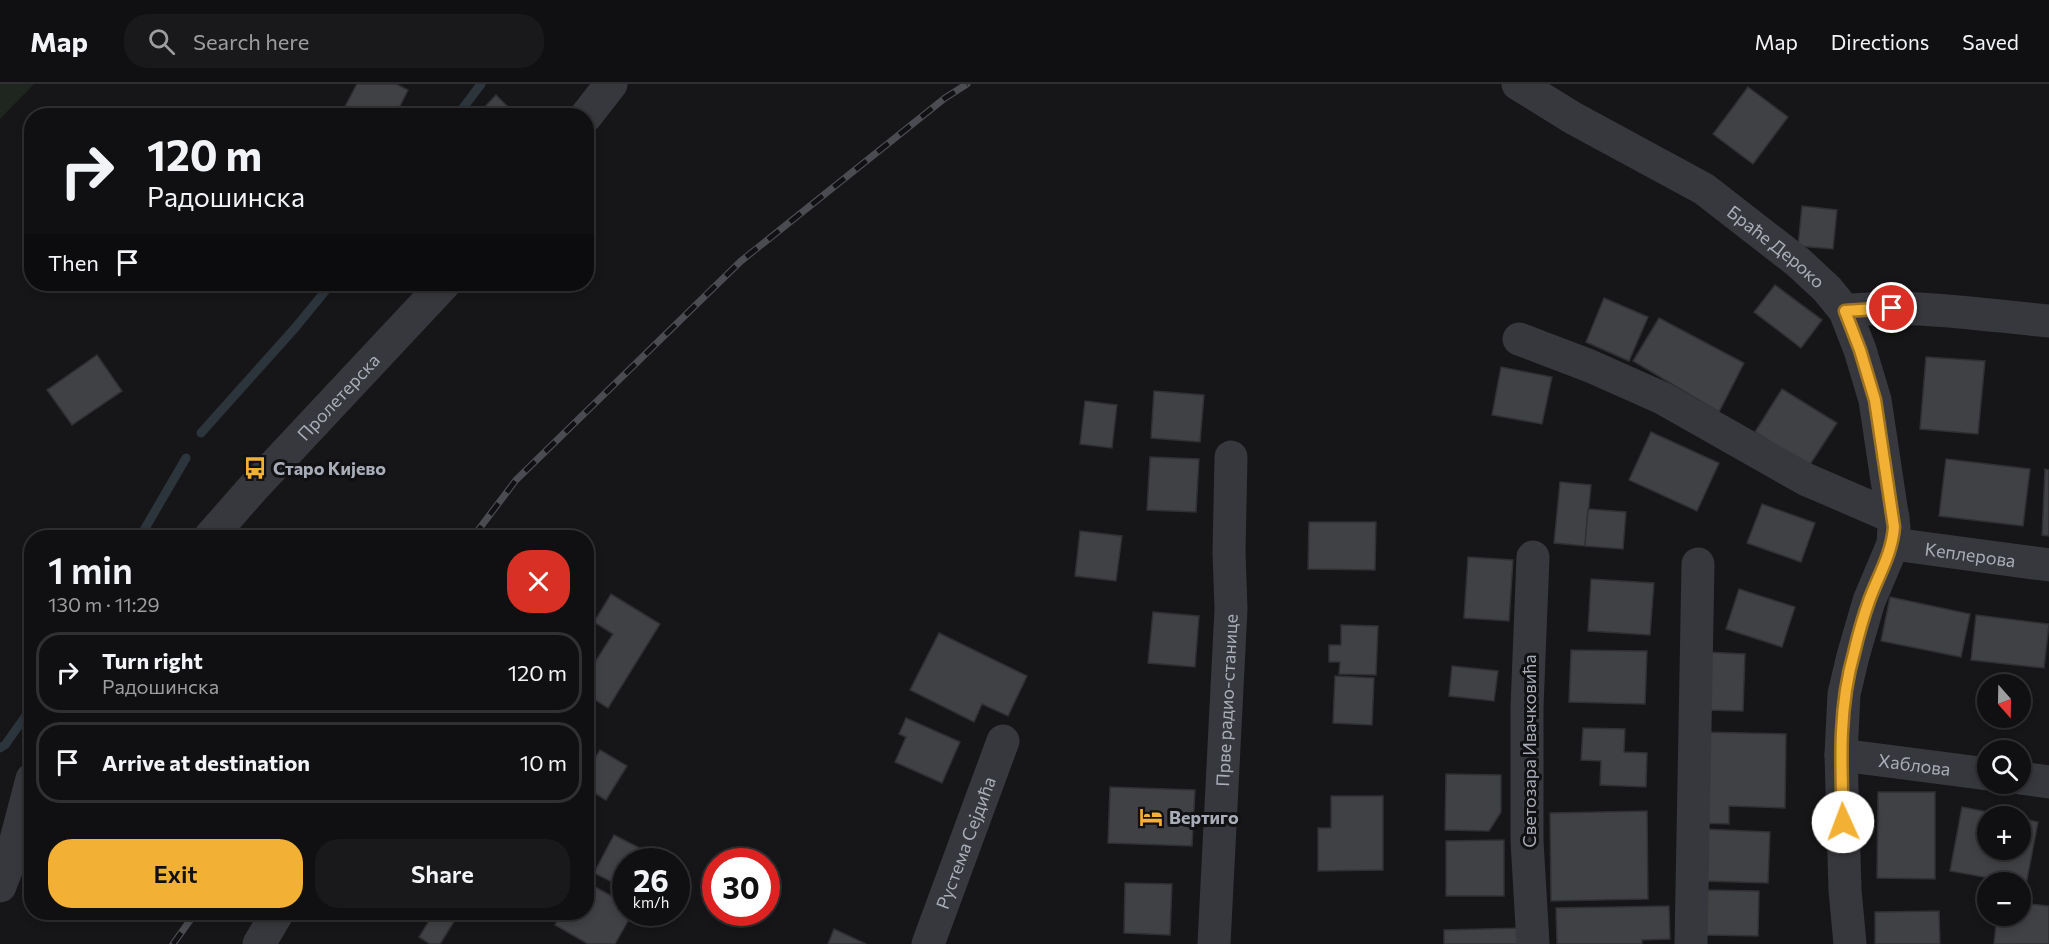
<!DOCTYPE html>
<html lang="en">
<head>
<meta charset="utf-8">
<style>
	:root { --surface:#101012; --page:#19191b; --text:#f1f3f6; --muted:#9c9d9f; --line:#303032; --accent:#f2b134 }
	body { margin:0; font-family:Commissioner,sans-serif; background:var(--page); color:var(--text); height:100vh; display:flex; flex-direction:column; font-size:22px; white-space:nowrap }
	* { box-sizing:border-box; margin:0 }
	p { font-size:20px; color:var(--muted) }
	.icon { flex:none; width:33px; height:33px; fill:none; stroke:currentColor; stroke-width:2; stroke-linecap:round; stroke-linejoin:round }
	.map { position:relative; flex:1; overflow:hidden }
	.drawer { position:absolute; left:24px; top:446px; width:570px; height:390px; display:flex; flex-direction:column; background:var(--surface); border-radius:24px; box-shadow:0 3px 9px #0003,0 0 0 2px var(--line) }
	.drawer>* { flex:none }
	.top-card { position:absolute; left:24px; top:24px; width:570px; height:183px; border-radius:24px; box-shadow:0 3px 9px #0003,0 0 0 2px var(--line); background:#101012; color:var(--text); overflow:hidden }
	.needle { width:39px; rotate:160deg }
	.fabs { position:absolute; left:1977px; top:590px; display:grid; gap:12px }
	.fabs a { display:grid; place-items:center; width:54px; height:54px; border-radius:50%; background:var(--surface); box-shadow:0 3px 9px #0003,0 0 0 2px var(--line); font-size:30px }
	.speed { position:absolute; left:612px; top:764px; display:flex; gap:12px; font-size:30px; font-weight:700; text-align:center }
	.speed>* { display:grid; place-content:center; width:78px; height:78px; border-radius:50%; background:var(--surface); box-shadow:0 3px 9px #0003,0 0 0 2px var(--line); line-height:1 }
	.speed small { font-size:15px; font-weight:400 }
	.speed .limit { border:9px solid #d22; background:#fff; color:#111 }
	.pin { position:absolute; display:grid; place-items:center; width:51px; height:51px; color:#fff; margin:-26px; border:3px solid #fff; border-radius:50%; box-shadow:0 2px 6px #0007 }
	.me { position:absolute; width:66px; margin:-33px; rotate:358deg; stroke-linejoin:round; filter:drop-shadow(0 0 4px #0008) }
	.turn { display:flex; align-items:center; gap:21px; height:126px; padding:0 24px; font-size:27px }
	.turn .icon { width:78px; height:78px; stroke-width:2.5 }
	.turn b { display:block; font-size:42px; line-height:51px }
	.then { display:flex; align-items:center; height:57px; padding:0 24px; background:#0003; gap:12px; font-size:22px }
	.round { display:grid; place-items:center; flex:none; width:63px; height:63px; border-radius:24px; background:var(--page) }
	.summary { display:flex; align-items:center; justify-content:space-between; height:102px; padding:0 24px }
	h1 { font-size:36px; font-weight:600; line-height:45px }
	.cta { display:flex; gap:12px; margin-top:auto; padding:12px 24px }
	.cta a { flex:1; height:69px; border-radius:24px; background:var(--accent); color:#111; font-size:24px; font-weight:600; line-height:69px; text-align:center }
	.cta a+a { background:var(--page); color:var(--text) }
	ul { padding:0; list-style:none }
	li { display:flex; align-items:center; gap:18px; height:81px; margin:0 12px 9px; padding:0 12px; border:3px solid var(--line); border-radius:24px }
	li div { flex:1 }
	li b { display:block; font-size:22px }
	li em { font-style:normal }
	header { display:flex; align-items:center; gap:36px; box-sizing:border-box; height:84px; padding:0 30px; background:var(--surface); border-bottom:2px solid var(--line) }
	header strong { font-size:28px }
	nav { display:flex; gap:33px; margin-inline-start:auto; font-size:21px }
	.search { width:420px; height:54px; background:var(--page); display:flex; align-items:center; gap:15px; box-sizing:border-box; padding:0 21px; border-radius:24px; color:var(--muted); font-size:22px }
	.map>svg:first-child { display:block }
	.green { fill:#1e261f }
	.lines { fill:none; stroke-linecap:round; stroke-linejoin:round }
	.stream { stroke:#2c353c; stroke-width:9 }
	.building { fill:#404145; stroke:#303034; stroke-width:1.5 }
	.minor { stroke:#37383d; stroke-width:33 }
	.rail-casing { stroke:#4a4c52; stroke-width:7 }
	.rail { stroke:#111113; stroke-width:4.5; stroke-dasharray:14; stroke-linecap:butt }
	.route-casing { stroke:#9d7322; stroke-width:15 }
	.route { stroke:#f2b134; stroke-width:10 }
	.labels { text-anchor:middle; dominant-baseline:central; stroke-width:6; stroke-linejoin:round; paint-order:stroke }
	.street-label { font-size:18px; fill:#a8adb8; stroke:#111113 }
	.poi-label { font-size:18px; font-weight:bold; fill:#a8adb8; stroke:#111113; text-anchor:start }
</style>
</head>
<body>
<header>
<strong>Map</strong>
<div class="search"><svg class="icon" aria-label="search" viewBox="0 0 24 24"><circle cx="10" cy="10" r="6"/><path d="M15 15l6 6"/></svg>Search here</div>
<nav><a>Map</a><a>Directions</a><a>Saved</a></nav>
</header>
<div class="map">
<svg width="2049" height="860" viewBox="0 0 2049 860">
	<rect width="100%" height="100%" fill="#161618"/>
	<path class="green" d="M0,0H34L0,35Z"/>
	<g class="lines">
		<g class="stream">
			<path d="M457,32L481,0"/>
			<path d="M201,349L295,244L331,200"/>
			<path d="M140,453L186,374"/>
			<path d="M0,664L5,661L32,623"/>
		</g>
	</g>
	<g class="building">
		<path d="M357,0H396L408,6L395,32H340Z"/>
		<path d="M1748,3L1788,33L1753,80L1713,50Z"/>
		<path d="M496,11L517,32H476Z"/>
		<path d="M1802,122L1837,126L1833,165L1798,162Z"/>
		<path d="M1775,201L1822,236L1801,264L1754,228Z"/>
		<path d="M1604,214L1648,233L1629,277L1586,258Z"/>
		<path d="M1659,234L1744,279L1719,328L1633,277Z"/>
		<path d="M97,271L122,307L72,341L47,306Z"/>
		<path d="M1926,273L1985,277L1978,350L1920,345Z"/>
		<path d="M1501,283L1552,293L1542,340L1492,331Z"/>
		<path d="M1782,305L1837,339L1809,382L1755,348Z"/>
		<path d="M1154,307L1204,311L1200,358L1151,354Z"/>
		<path d="M1085,317L1117,321L1112,364L1080,360Z"/>
		<path d="M1651,348L1719,379L1697,427L1629,396Z"/>
		<path d="M1150,373L1199,375L1196,428L1147,426Z"/>
		<path d="M1946,375L2030,385L2023,442L1939,432Z"/>
		<path d="M2045,385L2049,386V452L2042,451Z"/>
		<path d="M1560,398L1591,401L1585,462L1554,459Z"/>
		<path d="M1762,420L1815,439L1801,478L1747,459Z"/>
		<path d="M1588,425L1626,428L1623,465L1585,462Z"/>
		<path d="M1309,438H1376L1375,486L1308,485Z"/>
		<path d="M1080,447L1122,452L1116,497L1075,492Z"/>
		<path d="M1468,473L1513,476L1509,537L1464,534Z"/>
		<path d="M1591,495L1654,499L1650,551L1588,547Z"/>
		<path d="M1739,505L1795,523L1782,563L1726,545Z"/>
		<path d="M611,510L660,540L608,624L586,610V592L613,550L594,538Z"/>
		<path d="M1890,513L1970,530L1961,573L1881,557Z"/>
		<path d="M1153,528L1199,532L1195,583L1148,579Z"/>
		<path d="M1976,531L2049,540L2044,584L1971,576Z"/>
		<path d="M1341,541L1378,542L1376,591L1339,590L1340,578H1329V561H1341Z"/>
		<path d="M939,549L1027,592L1008,632L982,620L974,638L910,606Z"/>
		<path d="M1571,566L1647,567L1645,620L1569,618Z"/>
		<path d="M1706,568L1745,570L1743,627L1704,626Z"/>
		<path d="M1452,582L1498,587L1494,617L1449,612Z"/>
		<path d="M1335,592L1374,594L1372,641L1333,639Z"/>
		<path d="M906,634L960,658L942,699L895,678L906,653L899,650Z"/>
		<path d="M1583,644L1625,645L1624,668L1647,669L1646,703L1600,701L1601,677L1581,676Z"/>
		<path d="M1699,648L1786,650L1785,724L1729,722V740L1697,739Z"/>
		<path d="M600,666L627,682L606,716L586,704V688Z"/>
		<path d="M1446,690L1501,691V728L1489,747L1445,746Z"/>
		<path d="M1110,703L1195,706L1192,762L1108,759Z"/>
		<path d="M1878,708H1935V795L1877,794Z"/>
		<path d="M1331,712H1383V786L1318,787V744H1331Z"/>
		<path d="M1962,723L2008,732H1988V765H2020V734L2038,738L2026,801L2020,800V798H2011L1950,787Z"/>
		<path d="M1647,727L1648,815L1551,817L1550,729Z"/>
		<path d="M1704,745L1770,748L1768,799L1702,797Z"/>
		<path d="M614,751L665,777H626V805L594,789Z"/>
		<path d="M1504,756V812H1446V757Z"/>
		<path d="M586,798L626,820V828H633L615,860H588L555,841L562,828H586Z"/>
		<path d="M1125,799L1172,800L1170,851L1124,849Z"/>
		<path d="M1707,806L1759,807L1758,852L1705,851Z"/>
		<path d="M2020,819L2049,822V860H1994L1997,831H2020Z"/>
		<path d="M1669,822L1670,855L1642,856V860H1557L1556,824Z"/>
		<path d="M1939,827L1940,860H1875V828Z"/>
		<path d="M414,828H460L440,860H430L419,853L429,837Z"/>
		<path d="M1523,844V860H1444V846Z"/>
		<path d="M834,845L866,860H828Z"/>
	</g>
	<g class="lines">
		<g class="minor">
			<path id="s1" d="M1518,0L1573,34L1704,105L1798,178L1827,205L1845,227L1860,266L1875,316L1894,443L1893,460L1869,517L1853,572L1844,610L1841,671L1845,806L1850,860"/>
			<path d="M586,32L611,0"/>
			<path d="M1845,227C1913,219 1981,231 2049,237"/>
			<path d="M1519,255L1590,282L1662,314L1805,395L1893,433"/>
			<path id="s2" d="M210,453L253,404L444,200"/>
			<path id="s3" d="M1893,460L2049,481"/>
			<path d="M1533,473L1527,623V757L1533,860"/>
			<path id="s4" d="M1841,671L1988,690"/>
			<path d="M2020,694L2049,698"/>
			<path d="M0,802L12,771L32,695"/>
			<path d="M259,860L278,828"/>
			<path id="s5" d="M928,860L1003,657"/>
			<path id="s6" d="M1214,860L1231,525L1229,468L1231,373"/>
			<path d="M1691,860L1698,480"/>
		</g>
		<g class="rail-casing">
			<g id="rail">
				<path d="M473,453L516,396L741,177L945,14L967,0"/>
				<path d="M173,860L196,828"/>
			</g>
		</g>
		<use href="#rail" class="rail"/>
	</g>
	<g class="lines">
		<g class="route-casing">
			<path id="route" d="M1843,738C1841,681 1838,625 1854,569C1858,552 1863,534 1869,517C1878,492 1892,470 1894,443L1875,316L1860,266L1845,227L1892,224"/>
		</g>
		<use href="#route" class="route"/>
	</g>
	<defs>
		<g id="bus-bare" transform="scale(1.8)"><path d="M-5-6H5V4H4V6H2V4H-2V6H-4V4H-5ZM-3.5-4V0h7V-4ZM-3.5 1.2v1.5H-2V1.2ZM2 1.2v1.5H3.5V1.2Z" fill="#f2b134" stroke="#111113" stroke-width="2.5" paint-order="stroke"/></g>
		<g id="hotel-bare" transform="scale(1.8)"><path d="M-6-4.5h1.5V1H6V5H4.5V3h-9V5H-6ZM-4 0a1.8 1.8 0 1 1 3.6 0ZM.5 0V-2.5h3Q6-2.5 6 0Z" fill="#f2b134" stroke="#111113" stroke-width="2.5" paint-order="stroke"/></g>
	</defs>
	<g fill-rule="evenodd">
		<use href="#bus-bare" x="255" y="384"/>
		<use href="#hotel-bare" x="1151" y="733"/>
	</g>
	<g class="labels">
		<g class="street-label">
			<text stroke="none"><textPath href="#s1" startOffset="306">Браће Дероко</textPath></text>
			<text stroke="none"><textPath href="#s2" startOffset="190">Пролетерска</textPath></text>
			<text stroke="none"><textPath href="#s3" startOffset="78">Кеплерова</textPath></text>
			<text stroke="none"><textPath href="#s6" startOffset="244">Прве радио-станице</textPath></text>
			<text transform="translate(1529 667) rotate(-90)">Светозара Ивачковића</text>
			<text stroke="none"><textPath href="#s4" startOffset="74">Хаблова</textPath></text>
			<text stroke="none"><textPath href="#s5" startOffset="108">Рустема Сејдића</textPath></text>
		</g>
		<g class="poi-label">
			<text x="273" y="384">Старо Кијево</text>
			<text x="1169" y="733">Вертиго</text>
		</g>
	</g>
</svg>
<div class="fabs">
<a><svg class="needle" viewBox="-14 -14 28 28"><path d="M0-13l5 13h-10z" fill="#e53935"/><path d="M0 13l5-13h-10z" fill="#9c9d9f"/></svg></a>
<a><svg class="icon" aria-label="search" viewBox="0 0 24 24"><circle cx="10" cy="10" r="6"/><path d="M15 15l6 6"/></svg></a>
<a>+</a>
<a>−</a>
</div>
<div class="speed"><div>26<small>km/h</small></div><div class="limit">30</div></div>
<div class="pin" style="left:1892px;top:224px;background:#d93025"><svg class="icon" aria-label="arrive" viewBox="0 0 24 24"><path d="M6 21V4h12l-3 4 3 4H6"/></svg></div>
<svg class="me" style="left:1843px;top:738px" viewBox="-20 -20 40 40"><circle r="19" fill="#fff"/><path d="M0-13L10 11 0 6-10 11z" fill="#f2b134"/></svg>
<div class="top-card">
<div class="turn"><svg class="icon" aria-label="right" viewBox="0 0 24 24"><path d="M7 20v-9h11M14 6l5 5-5 5"/></svg><div><b>120 m</b>Радошинска</div></div>
<div class="then">Then<svg class="icon" aria-label="arrive" viewBox="0 0 24 24"><path d="M6 21V4h12l-3 4 3 4H6"/></svg></div>
</div>
<section class="drawer">
<div class="summary"><div><h1>1 min</h1><p>130 m · 11:29</p></div><a class="round" style="background:#d93025;color:#fff"><svg class="icon" aria-label="close" viewBox="0 0 24 24"><path d="M6 6l12 12M18 6L6 18"/></svg></a></div>
<ul>
<li><svg class="icon" aria-label="right" viewBox="0 0 24 24"><path d="M7 20v-9h11M14 6l5 5-5 5"/></svg><div><b>Turn right</b><p>Радошинска</p></div><em>120 m</em></li>
<li><svg class="icon" aria-label="arrive" viewBox="0 0 24 24"><path d="M6 21V4h12l-3 4 3 4H6"/></svg><div><b>Arrive at destination</b></div><em>10 m</em></li>
</ul>
<div class="cta"><a>Exit</a><a>Share</a></div>
</section>
</div>
</body>
</html>
